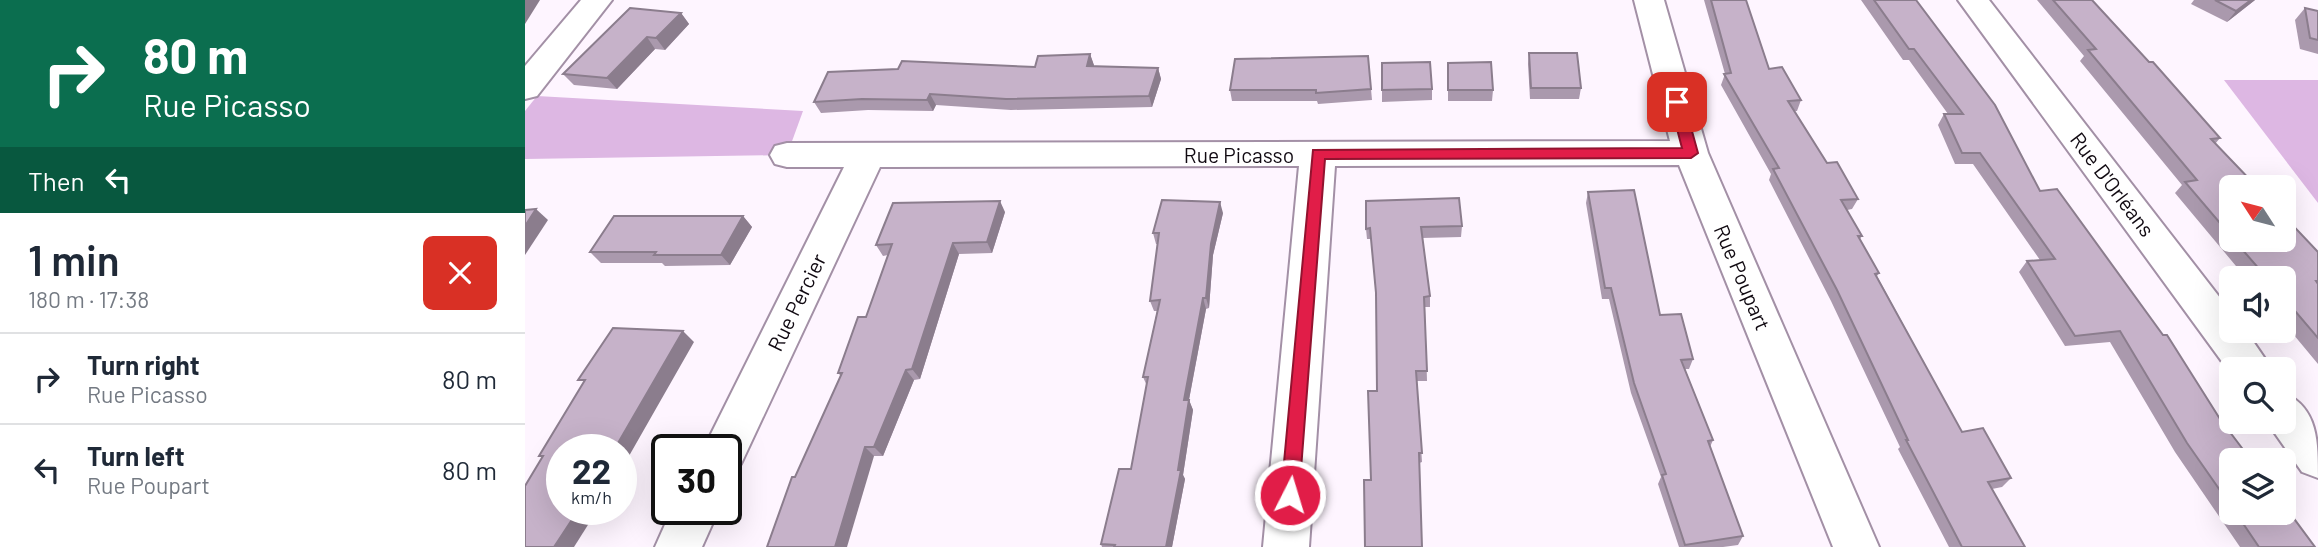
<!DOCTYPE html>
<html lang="en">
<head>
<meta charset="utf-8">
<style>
	:root { --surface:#fff; --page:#f2f2f3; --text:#1f2937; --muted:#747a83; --line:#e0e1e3 }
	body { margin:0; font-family:Barlow,sans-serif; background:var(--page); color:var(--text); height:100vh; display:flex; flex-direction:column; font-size:26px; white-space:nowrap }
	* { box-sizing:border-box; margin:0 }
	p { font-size:23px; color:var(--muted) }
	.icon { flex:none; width:38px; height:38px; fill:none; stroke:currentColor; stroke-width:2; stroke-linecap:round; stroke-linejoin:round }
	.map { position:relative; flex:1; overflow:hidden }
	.drawer { display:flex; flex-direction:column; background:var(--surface); width:525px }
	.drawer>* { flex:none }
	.hud { background:#0b6e4f; color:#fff; overflow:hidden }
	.needle { width:46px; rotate:306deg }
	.controls { position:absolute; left:1694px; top:175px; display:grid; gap:14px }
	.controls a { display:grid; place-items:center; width:77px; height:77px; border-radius:10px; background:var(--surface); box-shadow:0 7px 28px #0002; font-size:35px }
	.speed { position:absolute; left:21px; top:434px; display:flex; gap:14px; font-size:35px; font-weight:700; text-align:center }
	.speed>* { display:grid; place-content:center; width:91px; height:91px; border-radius:50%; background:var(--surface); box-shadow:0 7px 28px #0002; line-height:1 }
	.speed small { font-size:18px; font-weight:400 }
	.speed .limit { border:4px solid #111; border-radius:10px; background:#fff; color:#111 }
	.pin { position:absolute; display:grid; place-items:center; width:60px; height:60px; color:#fff; margin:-30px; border-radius:14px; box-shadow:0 4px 10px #0006 }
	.me { position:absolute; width:77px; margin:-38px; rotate:5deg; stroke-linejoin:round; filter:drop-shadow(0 0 5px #0008) }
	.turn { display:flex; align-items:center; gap:24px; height:147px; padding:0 28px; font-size:32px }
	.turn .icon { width:91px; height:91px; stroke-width:2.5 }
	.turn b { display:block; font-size:49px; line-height:60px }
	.then { display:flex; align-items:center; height:66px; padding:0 28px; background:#0003; gap:14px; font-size:26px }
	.round { display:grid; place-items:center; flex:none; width:74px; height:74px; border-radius:10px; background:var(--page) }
	.summary { display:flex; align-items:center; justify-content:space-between; height:119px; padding:0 28px }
	h1 { font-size:42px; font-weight:600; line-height:52px }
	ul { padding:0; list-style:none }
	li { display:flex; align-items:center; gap:21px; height:91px; padding:0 28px; border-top:2px solid var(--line) }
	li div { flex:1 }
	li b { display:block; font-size:26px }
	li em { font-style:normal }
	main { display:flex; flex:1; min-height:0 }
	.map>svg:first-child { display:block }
	.green { fill:#ddb7e3 }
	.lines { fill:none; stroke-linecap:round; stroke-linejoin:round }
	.minor-casing { stroke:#a390a6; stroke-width:4 }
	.minor { fill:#fff; fill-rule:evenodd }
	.wall { fill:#aa99ad }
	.shaded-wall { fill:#8b7d8d }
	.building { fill:#c6b2c9; stroke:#8b7d8d; stroke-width:2 }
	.route { fill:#e11d48; stroke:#92132f; stroke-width:2 }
	.labels { text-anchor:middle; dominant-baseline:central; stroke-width:5; stroke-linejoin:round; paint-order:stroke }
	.street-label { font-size:21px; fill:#100911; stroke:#fff }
</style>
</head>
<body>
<main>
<section class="drawer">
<div class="hud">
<div class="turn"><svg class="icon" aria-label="right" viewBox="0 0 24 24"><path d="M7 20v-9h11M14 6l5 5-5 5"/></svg><div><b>80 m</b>Rue Picasso</div></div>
<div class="then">Then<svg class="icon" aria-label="left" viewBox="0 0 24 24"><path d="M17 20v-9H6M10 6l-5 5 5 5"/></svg></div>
</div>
<div class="summary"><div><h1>1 min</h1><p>180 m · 17:38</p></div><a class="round" style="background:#d93025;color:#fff"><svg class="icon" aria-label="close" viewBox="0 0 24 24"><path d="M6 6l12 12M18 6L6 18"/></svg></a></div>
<ul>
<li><svg class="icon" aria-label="right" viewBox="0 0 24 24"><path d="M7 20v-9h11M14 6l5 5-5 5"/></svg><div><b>Turn right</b><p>Rue Picasso</p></div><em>80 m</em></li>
<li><svg class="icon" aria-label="left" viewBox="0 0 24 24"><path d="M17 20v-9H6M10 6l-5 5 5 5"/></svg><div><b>Turn left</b><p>Rue Poupart</p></div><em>80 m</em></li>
</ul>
</section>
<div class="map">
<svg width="1793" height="547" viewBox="0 0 1793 547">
	<rect width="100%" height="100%" fill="#fef5ff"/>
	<g class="green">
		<path d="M1699,80H1793V203Z"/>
		<path d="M12,96L278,111L262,155L0,159V111Z"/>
	</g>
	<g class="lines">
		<g class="minor-casing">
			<g id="minor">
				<path d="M56,0H87L12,96L0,99V66Z"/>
				<path d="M1109,0H1139L1183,153L1354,547H1308L1154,165L810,166L784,547H738L774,166L355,167L216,464L201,469V450H178L319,167H262L250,164L245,155L250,146L262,143L1145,141Z"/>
				<path d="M1433,0H1464L1706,312V331H1721L1747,369H1706V374Z"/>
				<path d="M1759,393C1793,408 1793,441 1793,478L1777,472L1742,422H1759Z"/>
				<path d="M147,509H194L177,547H130Z"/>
			</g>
		</g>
		<use href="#minor" class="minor"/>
	</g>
	<g class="wall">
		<path d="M1179,0H1221L1244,69L1276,100L1272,111H1269L1302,163L1333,199L1327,209L1322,210L1337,236L1335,239L1354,273L1352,276L1437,432L1486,478L1477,487L1467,489L1500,547H1424L1373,449L1375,447L1306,301L1244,180L1246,174L1196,85L1200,74Z"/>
		<path d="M1336,0H1391L1515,191L1706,460V513H1759L1790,547H1715L1650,452L1585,342L1540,346L1494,272L1502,261L1515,260L1448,164H1430L1413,125L1419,114H1423L1384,60H1378Z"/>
		<path d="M1512,0H1567L1695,138L1690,144L1706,187V240H1759L1793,252V364L1759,323V278H1721L1650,193L1657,185L1555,61L1559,56Z"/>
		<path d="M1669,0H1730L1702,22L1666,4Z"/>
		<path d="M1780,8L1793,11V54L1775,49L1770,20Z"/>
		<path d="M156,13L164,24L140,50L130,49L92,89L49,85L38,74Z"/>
		<path d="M1004,53L1056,88L1054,99H1005L1003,64Z"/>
		<path d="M565,54L569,66L633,68L636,79L627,107L486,110L411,105L408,111L343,110L296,113L289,102L510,67Z"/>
		<path d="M857,63L907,89V100L857,102Z"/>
		<path d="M923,63L968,90L967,101H923Z"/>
		<path d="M846,89L847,100L793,104L792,101H707L705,90Z"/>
		<path d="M1063,192L1135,315L1168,359L1164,369H1160L1188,440L1185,447L1218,536L1213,545L1198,547H1154L1133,484L1136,477L1106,393L1084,299H1077L1061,203Z"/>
		<path d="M480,212L467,253L434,254L395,379L389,380L358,456H349L270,477L316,376L313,373L341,317L363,255L358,256L351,245Z"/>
		<path d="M698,213L688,255L684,308L681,309L664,400L668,410L658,475L660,479L647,547H577L576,544L606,469L622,386L618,377L632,311H629L625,301L633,244H631L628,233Z"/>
		<path d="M218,216L227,227L205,265L140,266L137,263H76L65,252Z"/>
		<path d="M937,226L936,237L897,238L905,296V307H900L902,381H892L897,462L846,480L852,391L851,297L846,239H842L841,229Z"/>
	</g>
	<g class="shaded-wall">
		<path d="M0,0H15L0,24Z"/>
		<path d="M1726,0H1730L1702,22L1711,11Z"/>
		<path d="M156,13L164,24L140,50L131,38Z"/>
		<path d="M122,37L130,49L92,89L82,78Z"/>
		<path d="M565,54L569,65L566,78L562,66Z"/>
		<path d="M633,68L636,79L627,107L624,96Z"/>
		<path d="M405,94L411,105L408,111L402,100Z"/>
		<path d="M475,201L480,212L467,253L462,242Z"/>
		<path d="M695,202L698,213L688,255L684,308L681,298L686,244Z"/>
		<path d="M11,209L23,220L0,255V226Z"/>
		<path d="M218,216L227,227L205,265L196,255Z"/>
		<path d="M428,243L434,254L395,379L387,369Z"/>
		<path d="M678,298L681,309L662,410L659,400Z"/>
		<path d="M158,331L169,342L96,470V450H89Z"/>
		<path d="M381,370L389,380L358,456L349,447Z"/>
		<path d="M664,400L668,410L658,475L660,479L647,547H641Z"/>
		<path d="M340,447L349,456L322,547H310Z"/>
		<path d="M54,509H73L49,547H29Z"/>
	</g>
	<g class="building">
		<path d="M1186,0H1221L1244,69L1257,67L1276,100L1263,101L1302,163L1312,162L1333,199L1316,200L1337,236H1333L1354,273L1350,274L1437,432L1458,428L1486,478L1463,482L1500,547H1437L1381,440H1383L1312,290L1248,169L1254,168L1199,74L1206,73Z"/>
		<path d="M1349,0H1391L1470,105L1515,191L1532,189L1638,335H1642L1695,419L1726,460H1706V506L1662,443L1595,331L1550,336L1502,261L1530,259L1455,153H1437L1419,114H1438L1389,49H1384Z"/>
		<path d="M1528,0H1567L1624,62H1628L1695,138L1686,139L1732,187H1706V236L1660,182L1672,180L1563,50L1571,49Z"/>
		<path d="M1690,0H1726L1711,11Z"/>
		<path d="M105,8L156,13L131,38L122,37L82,78L38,74Z"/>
		<path d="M1780,8L1793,11V40L1785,38Z"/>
		<path d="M1004,53H1052L1056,88H1006Z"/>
		<path d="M565,54L562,66L633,68L624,96L481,99L405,94L402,100L337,99L289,102L303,72L373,69L377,61L510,67L513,56Z"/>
		<path d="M843,56L846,89L791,93V90H705L710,59Z"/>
		<path d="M905,62L907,89L857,90V63Z"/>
		<path d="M966,62L968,90H923V63Z"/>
		<path d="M1109,190L1135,315L1156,314L1168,359L1156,360L1188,440L1183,441L1218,536L1160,545L1137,475L1141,474L1109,383L1086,288H1080L1063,192Z"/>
		<path d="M934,198L937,226L896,227L905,296L899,297L902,371H891L897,453H894L897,547H840L839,480H846L843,391H852L851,293L845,228L841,229V201Z"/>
		<path d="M637,200L695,202L686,244L681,298H678L659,400H664L653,470H656L641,547H589L590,545L576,544L594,469H606L623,377H618L635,300L625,301L634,233H628Z"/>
		<path d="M475,201L462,242L428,243L387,369L381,370L349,447H340L310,547H242L267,477H270L317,373H313L333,317H341L367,244L351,245L368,203Z"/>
		<path d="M11,209L0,226V210Z"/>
		<path d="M89,216H218L196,255H129L131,252H65Z"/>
		<path d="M1759,216L1793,252V281H1791L1793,284V338L1759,298V278H1742L1709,240H1759Z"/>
		<path d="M88,328L158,331L89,450H37V509H54L29,547H0V486L18,456H14L60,380H53Z"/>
		<path d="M1759,505L1790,547H1734L1711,513H1759Z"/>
	</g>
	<path class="route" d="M1152,97L1159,102L1173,153L1166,158L800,159L774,495L772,501L765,503L758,501L756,495L788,150L1157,148L1145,102Z"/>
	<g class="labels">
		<g class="street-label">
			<text x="714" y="154">Rue Picasso</text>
			<text transform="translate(1588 184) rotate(53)">Rue D'Orléans</text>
			<text transform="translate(1218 277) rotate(67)">Rue Poupart</text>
			<text transform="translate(271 302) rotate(-64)">Rue Percier</text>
		</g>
	</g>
</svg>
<div class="controls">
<a><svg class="needle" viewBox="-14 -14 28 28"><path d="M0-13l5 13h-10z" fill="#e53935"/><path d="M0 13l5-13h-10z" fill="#747a83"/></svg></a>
<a><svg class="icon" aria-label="sound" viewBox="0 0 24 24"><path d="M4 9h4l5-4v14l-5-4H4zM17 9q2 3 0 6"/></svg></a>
<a><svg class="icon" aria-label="search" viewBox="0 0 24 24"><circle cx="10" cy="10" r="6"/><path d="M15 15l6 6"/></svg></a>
<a><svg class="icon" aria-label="layers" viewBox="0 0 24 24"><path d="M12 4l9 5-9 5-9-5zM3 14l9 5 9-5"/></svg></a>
</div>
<div class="speed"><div>22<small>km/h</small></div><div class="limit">30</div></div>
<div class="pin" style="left:1152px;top:102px;background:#d93025"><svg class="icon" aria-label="arrive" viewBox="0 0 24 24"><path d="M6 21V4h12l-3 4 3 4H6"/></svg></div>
<svg class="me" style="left:765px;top:495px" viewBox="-20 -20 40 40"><circle r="17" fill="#e11d48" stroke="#fff" stroke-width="3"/><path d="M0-11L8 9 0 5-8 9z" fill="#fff"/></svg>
</div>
</main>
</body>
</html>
